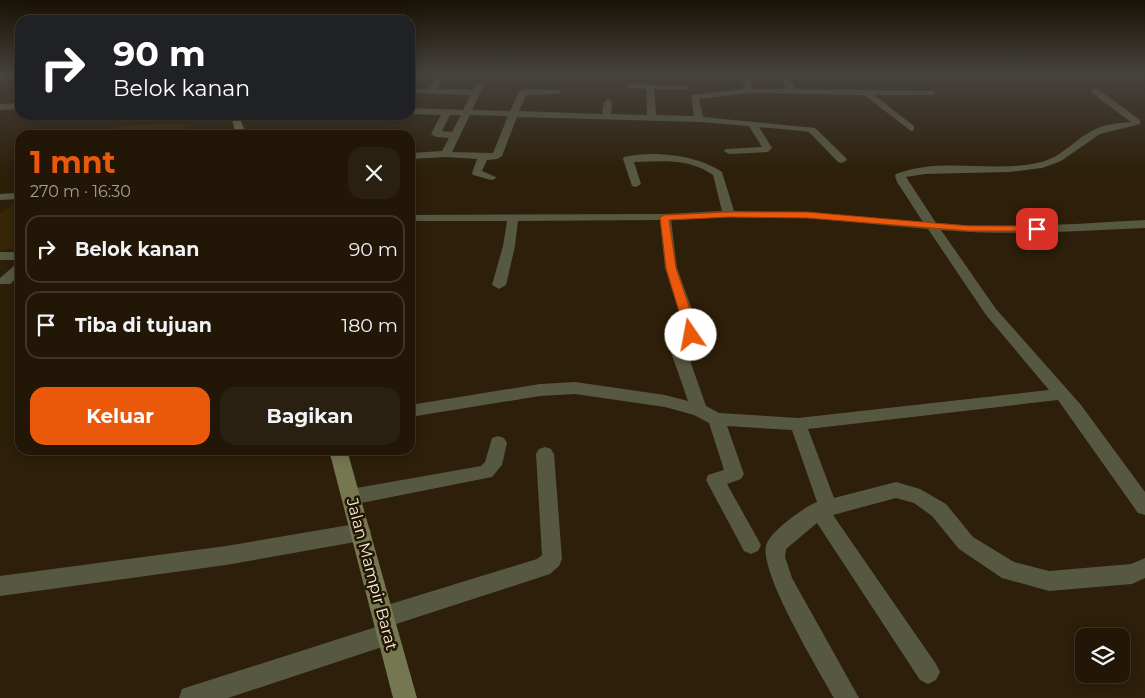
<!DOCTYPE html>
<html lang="id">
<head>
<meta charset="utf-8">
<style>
	:root { --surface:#221707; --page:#2a2011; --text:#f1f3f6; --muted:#a29f9b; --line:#3f3628; --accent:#ea580c }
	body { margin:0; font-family:Montserrat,sans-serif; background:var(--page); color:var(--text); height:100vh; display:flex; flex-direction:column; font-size:19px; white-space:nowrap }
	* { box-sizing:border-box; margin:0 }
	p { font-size:16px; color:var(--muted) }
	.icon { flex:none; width:28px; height:28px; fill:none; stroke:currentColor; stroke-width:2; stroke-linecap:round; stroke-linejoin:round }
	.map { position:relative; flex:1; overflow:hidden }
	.panel { position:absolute; left:15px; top:130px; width:400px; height:325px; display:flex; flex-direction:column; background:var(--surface); border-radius:15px; box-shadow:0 2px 12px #0003,0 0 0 1px var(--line) }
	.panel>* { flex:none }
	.banner { position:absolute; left:15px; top:15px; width:400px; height:105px; border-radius:15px; box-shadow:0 2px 12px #0003,0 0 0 1px var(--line); background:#202124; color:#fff; overflow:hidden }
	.fabs { position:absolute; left:1075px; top:628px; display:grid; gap:10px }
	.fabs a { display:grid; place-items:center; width:55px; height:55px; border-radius:10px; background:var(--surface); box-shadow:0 2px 12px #0003,0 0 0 1px var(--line); font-size:25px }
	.pin { position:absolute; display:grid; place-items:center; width:42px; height:42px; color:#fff; margin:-21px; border-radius:10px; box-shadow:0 2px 8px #0006 }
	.me { position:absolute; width:55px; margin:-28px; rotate:348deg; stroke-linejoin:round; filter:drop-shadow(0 0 4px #0008) }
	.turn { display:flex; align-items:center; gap:18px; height:105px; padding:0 15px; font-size:22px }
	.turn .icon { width:65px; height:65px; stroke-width:2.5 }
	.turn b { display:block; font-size:35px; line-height:42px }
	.round { display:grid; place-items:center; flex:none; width:52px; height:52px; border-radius:15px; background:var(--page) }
	.headline { display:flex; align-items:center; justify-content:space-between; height:85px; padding:0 15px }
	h1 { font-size:30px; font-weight:700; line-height:38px; color:var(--accent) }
	.action { display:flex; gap:10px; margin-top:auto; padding:10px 15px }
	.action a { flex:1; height:58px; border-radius:15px; background:var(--accent); color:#fff; font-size:20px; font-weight:700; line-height:58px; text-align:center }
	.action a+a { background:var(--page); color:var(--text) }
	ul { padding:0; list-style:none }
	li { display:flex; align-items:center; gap:15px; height:68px; margin:0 10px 8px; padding:0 5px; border:2px solid var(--line); border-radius:15px }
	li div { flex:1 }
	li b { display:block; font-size:19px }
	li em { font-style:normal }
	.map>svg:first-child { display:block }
	.built { fill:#372608 }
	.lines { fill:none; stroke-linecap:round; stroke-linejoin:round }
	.street { fill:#575841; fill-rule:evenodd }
	.secondary { fill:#757751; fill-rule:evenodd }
	.route { fill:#ea580c; stroke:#983908 }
	.labels { text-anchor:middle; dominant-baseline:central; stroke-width:5; stroke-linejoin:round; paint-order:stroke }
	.near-street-label { font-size:16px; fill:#f4ebdd; stroke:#231602 }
</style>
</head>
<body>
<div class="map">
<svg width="1145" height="698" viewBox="0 0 1145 698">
	<rect width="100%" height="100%" fill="#2d1f09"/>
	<g class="built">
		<path d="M187,123L182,135H111L118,126Z"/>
		<path d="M20,197V249L0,250V214Z"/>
	</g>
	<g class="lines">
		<g class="street">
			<path d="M20,75V79L0,80V76Z"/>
			<path d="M439,75H447L437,89L473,90L476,85H482L483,87L472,110L510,111L519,91L528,89L558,90L562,92L558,94L526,95L519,111L602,114L604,102L608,99L612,102L611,114L647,115L646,89L626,88L625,86L629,84L688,86L689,88L685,90L654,89L656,115L694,116L691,95L745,89L740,75H748L753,89H786L780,75H788L795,89L932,91L936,93L932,95H874L914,126V130L911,131L864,95L750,93L699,99L703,117L815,128L846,158L847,160L842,163L838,162L809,132L802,131L759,127L772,148L768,152L729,154L724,151L726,149L762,147L749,126L699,122L517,117L502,156L497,159L487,160L482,171L496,177L495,179L491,180L473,175L472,173L477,159L446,157L410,159V153L442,151L449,138L436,137L431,134L441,115L410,114V108L463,110L471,95L410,93V89H429ZM450,115H461L452,132L442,131ZM470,115L508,116L493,153L452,152Z"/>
			<path d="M1092,89H1098L1140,120V124L1100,134L1061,161L1042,168L1009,172L925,174L906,177L936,223C1005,229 1075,224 1145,220V228C1077,231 1009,236 941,230L996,309L1081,405L1145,492V515L1138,513L1058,400L808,429L834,498L896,482L920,489L946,504L973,537L1014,562L1049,571L1131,564L1145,558V578L1132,584L1049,591L1002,578L959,549L932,516L914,503L896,498L833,515L936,664L940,672L936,680L928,684L920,680L817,523L786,549L785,557L792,578L859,698H834C818,669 760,574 766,546C769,532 804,507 817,502L792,430L727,426L744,474L741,479L727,484L761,545L758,551L751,554L744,551L706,480L708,475L724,470L709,423L694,415L665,407L575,394L540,396L410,417V405L540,384L575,382L665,395L688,401L671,352L684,335L681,318L665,268L660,220L518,221L515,246L506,285L499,289L492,285L503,246L507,221H410V215L665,214L722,211L713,175C690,158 662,161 634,162L641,184L636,187L632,186L623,159L624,157C653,150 698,155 722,172L734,211L807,212L923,222L897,182L895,176L896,174C942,156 994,174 1041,162C1062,157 1075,139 1094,130C1105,124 1118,123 1131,122L1092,93ZM729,217L807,218L928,229L986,315L1049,390L798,418L719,413L706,406L687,352L698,335L695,318L677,268L671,220Z"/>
			<path d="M20,103V109L0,110V104Z"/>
			<path d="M17,193H20V199L0,200V194Z"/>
			<rect x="0" y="252" width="20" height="8"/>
			<path d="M20,264V275L10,284H0V278L15,265Z"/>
			<path d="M498,436L504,438L507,443L502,465L492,477L351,505L344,503L342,497L344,491L351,489L481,466L485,462L492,438Z"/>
			<path d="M545,447L551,449L554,454L562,559L559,566L550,574L393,625L396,626L399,634L396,642L388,645L228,698H179L182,689L191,686L379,626L376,625L373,617L376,609L384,606L537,559L542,555L536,454L539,449Z"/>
			<path d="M361,523L368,526L371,532L368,538L361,541L226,565L0,596V576L226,546Z"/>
		</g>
		<g class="secondary">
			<path d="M231,115H239L246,135H236Z"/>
			<path d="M329,450H347L417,698H393Z"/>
		</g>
	</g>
	<linearGradient id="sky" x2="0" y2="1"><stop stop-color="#191105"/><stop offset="0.43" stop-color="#46423e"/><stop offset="1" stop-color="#46423e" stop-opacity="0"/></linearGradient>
	<rect width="1145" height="173" fill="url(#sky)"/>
	<path class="route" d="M729,212H807L969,226H1037L1041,229L1037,231H969L807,218L729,217L669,220L676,268L693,318L696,335L691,339L687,338L666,268L660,217L665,215Z"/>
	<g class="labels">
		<g class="near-street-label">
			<text transform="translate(372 574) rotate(75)">Jalan Mampir Barat</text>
		</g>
	</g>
</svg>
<div class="fabs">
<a><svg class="icon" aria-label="layers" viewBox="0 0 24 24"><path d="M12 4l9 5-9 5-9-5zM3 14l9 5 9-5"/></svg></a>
</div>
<div class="pin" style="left:1037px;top:229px;background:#d93025"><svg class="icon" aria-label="arrive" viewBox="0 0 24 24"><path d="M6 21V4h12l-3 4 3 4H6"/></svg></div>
<svg class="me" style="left:691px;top:335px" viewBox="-20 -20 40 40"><circle r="19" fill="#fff"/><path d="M0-13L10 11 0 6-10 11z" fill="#ea580c"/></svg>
<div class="banner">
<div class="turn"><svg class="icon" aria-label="right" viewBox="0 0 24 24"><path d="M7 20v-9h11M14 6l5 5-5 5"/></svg><div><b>90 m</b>Belok kanan</div></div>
</div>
<section class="panel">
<div class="headline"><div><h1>1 mnt</h1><p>270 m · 16:30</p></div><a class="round"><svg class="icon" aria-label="close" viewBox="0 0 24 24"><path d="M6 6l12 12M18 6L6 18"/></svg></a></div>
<ul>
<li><svg class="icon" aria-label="right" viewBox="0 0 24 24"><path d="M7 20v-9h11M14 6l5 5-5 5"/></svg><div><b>Belok kanan</b></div><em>90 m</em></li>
<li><svg class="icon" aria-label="arrive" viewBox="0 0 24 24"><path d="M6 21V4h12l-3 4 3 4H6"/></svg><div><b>Tiba di tujuan</b></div><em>180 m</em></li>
</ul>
<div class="action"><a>Keluar</a><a>Bagikan</a></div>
</section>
</div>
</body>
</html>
